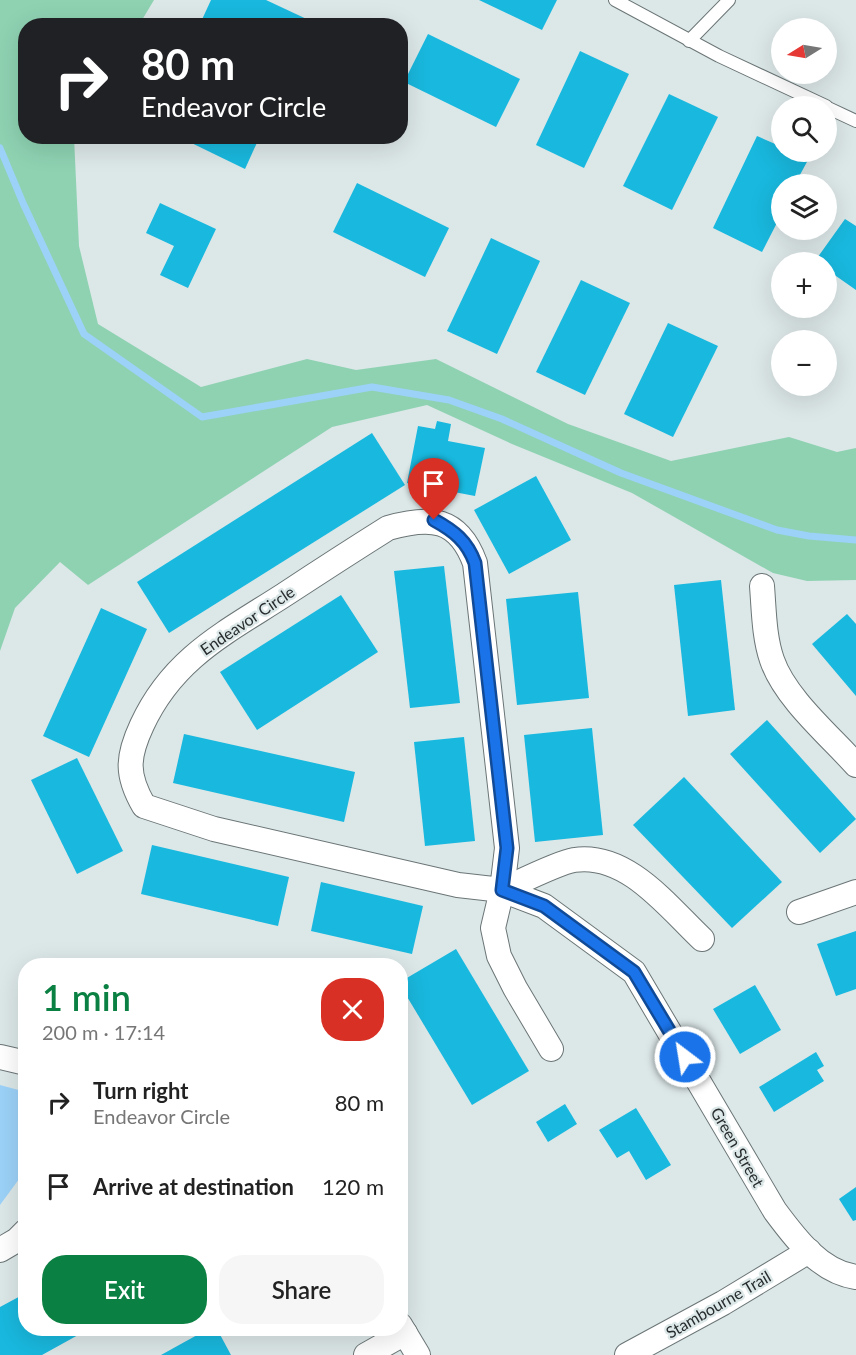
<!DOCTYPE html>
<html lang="en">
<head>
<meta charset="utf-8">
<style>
	:root { --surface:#fff; --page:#f6f6f6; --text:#222; --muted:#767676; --accent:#0b8043 }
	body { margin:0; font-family:Lato,sans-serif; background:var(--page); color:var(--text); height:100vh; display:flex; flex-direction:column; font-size:22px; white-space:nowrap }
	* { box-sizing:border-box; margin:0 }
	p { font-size:20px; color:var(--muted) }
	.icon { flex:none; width:33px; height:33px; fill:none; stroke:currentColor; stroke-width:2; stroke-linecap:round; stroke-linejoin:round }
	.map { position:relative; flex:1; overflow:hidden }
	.side { position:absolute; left:18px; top:958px; width:390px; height:378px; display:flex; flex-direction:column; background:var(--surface); border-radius:24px; box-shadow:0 6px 24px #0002 }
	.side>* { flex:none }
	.top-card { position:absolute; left:18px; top:18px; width:390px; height:126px; border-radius:24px; box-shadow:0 6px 24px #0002; background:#202124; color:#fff; overflow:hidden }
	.needle { width:39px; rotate:259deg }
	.controls { position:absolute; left:771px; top:18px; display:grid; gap:12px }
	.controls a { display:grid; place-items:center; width:66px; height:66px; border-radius:50%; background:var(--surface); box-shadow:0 6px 24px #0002; font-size:30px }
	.pin { position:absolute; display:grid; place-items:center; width:51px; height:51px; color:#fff; margin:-62px -26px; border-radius:50% 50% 50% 0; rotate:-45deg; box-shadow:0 0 6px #0007 }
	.pin .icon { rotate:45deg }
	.me { position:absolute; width:66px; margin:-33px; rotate:329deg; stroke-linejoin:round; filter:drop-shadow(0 0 4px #0008) }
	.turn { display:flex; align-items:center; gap:21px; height:126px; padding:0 24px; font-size:27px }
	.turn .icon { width:78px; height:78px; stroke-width:2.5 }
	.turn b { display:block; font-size:42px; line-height:51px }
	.round { display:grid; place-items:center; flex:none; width:63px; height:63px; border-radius:24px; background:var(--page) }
	.headline { display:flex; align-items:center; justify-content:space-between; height:102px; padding:0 24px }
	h1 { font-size:36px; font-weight:600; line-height:45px; color:var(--accent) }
	.primary-button { display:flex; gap:12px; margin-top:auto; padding:12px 24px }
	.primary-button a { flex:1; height:69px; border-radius:24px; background:var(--accent); color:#fff; font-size:24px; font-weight:600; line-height:69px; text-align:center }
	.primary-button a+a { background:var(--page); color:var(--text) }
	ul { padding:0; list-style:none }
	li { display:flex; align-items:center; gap:18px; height:84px; padding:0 24px }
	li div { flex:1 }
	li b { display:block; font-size:22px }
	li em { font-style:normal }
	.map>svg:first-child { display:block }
	.green { fill:#8ed2b2 }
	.water { fill:#9cd2f8 }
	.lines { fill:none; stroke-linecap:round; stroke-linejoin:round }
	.stream { stroke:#9cd2f8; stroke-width:7 }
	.building { fill:#19b8de }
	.lane-casing { stroke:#6b7576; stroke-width:14 }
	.street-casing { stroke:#6b7576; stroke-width:26 }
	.lane { stroke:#fff; stroke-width:12 }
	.street { stroke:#fff; stroke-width:24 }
	.route-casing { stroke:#114b97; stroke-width:15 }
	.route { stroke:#1a73e8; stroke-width:10 }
	.labels { text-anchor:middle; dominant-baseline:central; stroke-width:4.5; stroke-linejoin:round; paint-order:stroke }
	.street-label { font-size:16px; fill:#272c2c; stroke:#dce7e8 }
</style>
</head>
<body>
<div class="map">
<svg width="856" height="1355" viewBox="0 0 856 1355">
	<rect width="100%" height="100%" fill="#dce7e8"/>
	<path class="green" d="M0,0H154L139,25L26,26V136L74,137L79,246L98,324L201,387L307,359L356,370L436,359L568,424L671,461L789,437L837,452L856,448V580L807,581L773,573L632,493L512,444L427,405L332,427L88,585L60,562L15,608L0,651Z"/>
	<path class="water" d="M0,1085L26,1092L25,1162L22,1175L0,1205Z"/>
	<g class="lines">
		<path class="stream" d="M0,148L23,203L84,334L202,417L372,387L449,400L502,419L621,473L777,530L809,536L856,540"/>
	</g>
	<g class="building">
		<path d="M211,0H266L313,22L312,26H199Z"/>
		<path d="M479,0H557L542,30Z"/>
		<path d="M428,34L520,79L496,127L404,82Z"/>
		<path d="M580,51L629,74L584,168L536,145Z"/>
		<path d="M669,94L718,117L672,210L623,186Z"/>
		<path d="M177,136H260L245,169Z"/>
		<path d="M757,136L782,147V152H791L808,160L795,184H782V213L762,252L713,228Z"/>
		<path d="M357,183L449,228L425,277L333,232Z"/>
		<path d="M160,203L216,229L188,288L160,275L174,246L146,233Z"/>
		<path d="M845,219L856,226V290L826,269V262L815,261Z"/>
		<path d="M491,238L540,261L497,354L447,331Z"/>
		<path d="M581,280L630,303L585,395L536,372Z"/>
		<path d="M668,323L718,346L673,437L624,414Z"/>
		<path d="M437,421L451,424L448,441L485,448L475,496L407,483L418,426L435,429Z"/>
		<path d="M372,433L405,485L169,633L137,582Z"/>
		<path d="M536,476L571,540L509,574L474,510Z"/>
		<path d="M444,566L460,703L410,708L394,571Z"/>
		<path d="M721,580L735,710L688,716L674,585Z"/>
		<path d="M578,592L589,698L517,705L506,599Z"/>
		<path d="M341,595L378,652L257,730L220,672Z"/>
		<path d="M101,608L147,629L89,757L43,736Z"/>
		<path d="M847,614L856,624V696L812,644Z"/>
		<path d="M767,720L856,819L820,853L730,754Z"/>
		<path d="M592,728L603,835L535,842L524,735Z"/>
		<path d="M184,734L355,772L344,822L173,783Z"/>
		<path d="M464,737L475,841L425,846L414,742Z"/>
		<path d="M77,758L123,851L77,874L31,780Z"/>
		<path d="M684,777L782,882L732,928L633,825Z"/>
		<path d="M152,845L289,877L278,926L141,894Z"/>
		<path d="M321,882L423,906L412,954L311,931Z"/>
		<path d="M856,931V989L836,996L817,944Z"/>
		<path d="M456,949L529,1071L472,1105L400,985V982Z"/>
		<path d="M755,985L781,1030L740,1054L713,1009Z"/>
		<path d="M816,1052L824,1066L817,1070L824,1081L774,1112L759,1087Z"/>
		<path d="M565,1104L577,1124L548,1142L536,1122Z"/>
		<path d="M636,1108L671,1165L646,1180L629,1151L617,1158L599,1130Z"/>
		<path d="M856,1187V1220L853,1221L839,1199Z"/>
		<path d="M26,1293V1329H89L42,1355H0V1307Z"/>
		<path d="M208,1329H217L231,1355H161Z"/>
	</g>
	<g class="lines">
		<g class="lane-casing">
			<g id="lane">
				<path d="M615,0L719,56L826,106"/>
				<path d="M689,41L729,0"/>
				<path d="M826,107L856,121"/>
			</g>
		</g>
		<g class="street-casing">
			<g id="street">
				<path d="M762,586C764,611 764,637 772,660C785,698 829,735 856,765"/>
				<path d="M502,890C520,882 557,863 574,860C627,852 668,907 702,939"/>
				<path d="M799,912L856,892"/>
				<path d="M551,1049L515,988L499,956L493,928L502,890L507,848L475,563C458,517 430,516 388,528C353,550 319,572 284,595C225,633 173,658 142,725C127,757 126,775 144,806L214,829L458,885L502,890L544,906L634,972L775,1211C795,1238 820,1272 856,1277"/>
				<path d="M0,1057L26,1063"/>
				<path d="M0,1250L17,1240L26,1231"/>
				<path d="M400,1325L418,1355"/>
				<path d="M366,1355L405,1333"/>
				<path d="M627,1355L723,1303L809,1251"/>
			</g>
		</g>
		<use href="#lane" class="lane"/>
		<use href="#street" class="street"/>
	</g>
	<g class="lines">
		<g class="route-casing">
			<path id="route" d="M434,520C454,531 467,541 475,563L507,848L502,890L544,906L634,972L685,1057"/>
		</g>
		<use href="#route" class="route"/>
	</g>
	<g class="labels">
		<g class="street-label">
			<text transform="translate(247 620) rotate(-34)">Endeavor Circle</text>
			<text transform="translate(738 1147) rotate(60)">Green Street</text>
			<text transform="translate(718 1304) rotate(-30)">Stambourne Trail</text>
		</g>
	</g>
</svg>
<div class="controls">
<a><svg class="needle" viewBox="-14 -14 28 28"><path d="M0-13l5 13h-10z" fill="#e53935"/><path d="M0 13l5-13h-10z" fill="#767676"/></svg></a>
<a><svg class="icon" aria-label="search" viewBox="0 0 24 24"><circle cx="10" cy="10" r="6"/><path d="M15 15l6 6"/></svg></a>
<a><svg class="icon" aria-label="layers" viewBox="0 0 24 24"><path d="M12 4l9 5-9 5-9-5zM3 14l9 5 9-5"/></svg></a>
<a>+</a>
<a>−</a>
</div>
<div class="pin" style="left:434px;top:520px;background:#d93025"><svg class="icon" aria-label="arrive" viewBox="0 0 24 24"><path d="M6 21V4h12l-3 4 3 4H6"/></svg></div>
<svg class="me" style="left:685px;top:1057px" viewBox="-20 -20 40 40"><circle r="17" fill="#1a73e8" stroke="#fff" stroke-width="3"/><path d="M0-11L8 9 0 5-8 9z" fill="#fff"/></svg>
<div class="top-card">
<div class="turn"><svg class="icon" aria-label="right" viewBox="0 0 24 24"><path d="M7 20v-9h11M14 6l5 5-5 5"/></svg><div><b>80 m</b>Endeavor Circle</div></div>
</div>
<section class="side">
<div class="headline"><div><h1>1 min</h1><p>200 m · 17:14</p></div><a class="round" style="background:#d93025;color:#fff"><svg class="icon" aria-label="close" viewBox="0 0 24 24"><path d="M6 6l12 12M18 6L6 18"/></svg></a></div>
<ul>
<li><svg class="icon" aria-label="right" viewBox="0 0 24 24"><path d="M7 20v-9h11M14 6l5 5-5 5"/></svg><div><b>Turn right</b><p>Endeavor Circle</p></div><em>80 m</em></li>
<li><svg class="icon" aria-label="arrive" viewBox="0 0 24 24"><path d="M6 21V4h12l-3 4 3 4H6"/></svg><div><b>Arrive at destination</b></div><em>120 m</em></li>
</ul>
<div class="primary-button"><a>Exit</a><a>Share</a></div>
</section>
</div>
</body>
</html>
